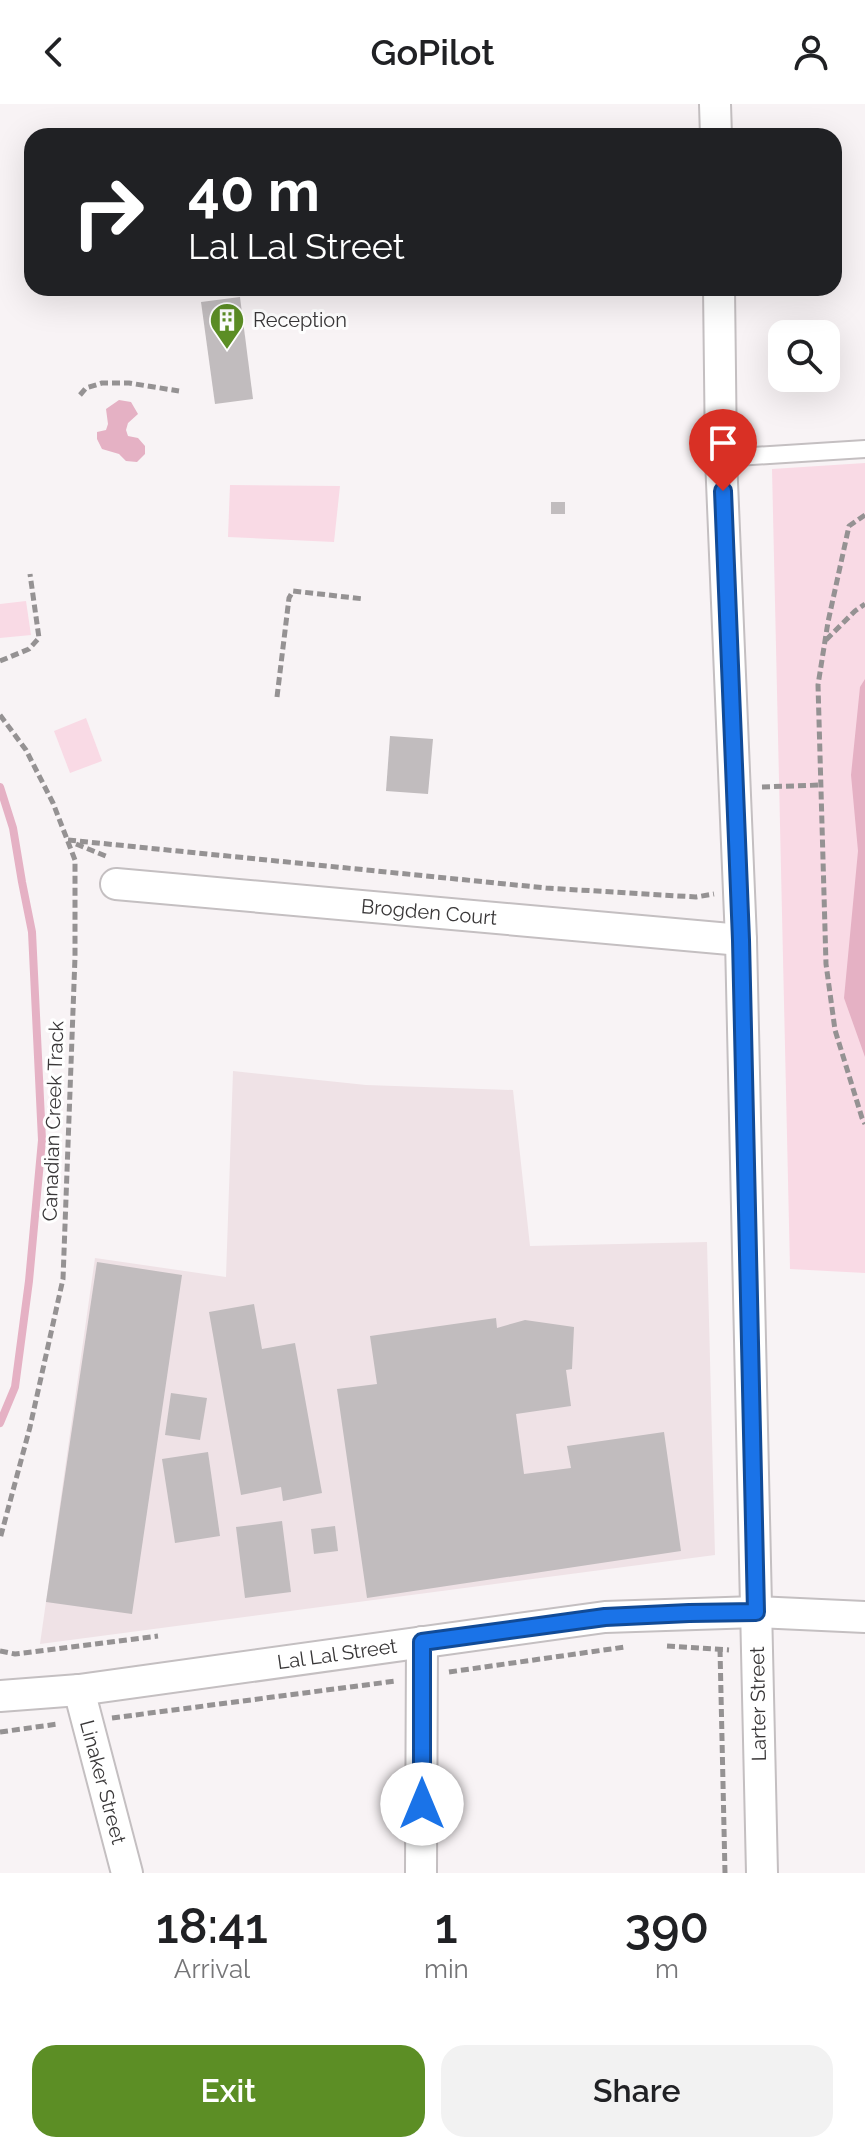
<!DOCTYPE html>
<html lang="en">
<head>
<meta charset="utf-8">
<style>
	:root { --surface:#fff; --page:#f2f2f2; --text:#202124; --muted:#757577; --accent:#5c8e25 }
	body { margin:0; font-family:Raleway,sans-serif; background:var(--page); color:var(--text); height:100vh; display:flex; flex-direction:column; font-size:30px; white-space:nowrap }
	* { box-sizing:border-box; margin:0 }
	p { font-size:26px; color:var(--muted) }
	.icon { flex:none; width:44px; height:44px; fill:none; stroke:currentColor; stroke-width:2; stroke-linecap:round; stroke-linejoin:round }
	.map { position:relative; height:1769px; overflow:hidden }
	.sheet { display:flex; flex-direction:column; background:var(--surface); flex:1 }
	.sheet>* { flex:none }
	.guide { position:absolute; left:24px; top:24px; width:818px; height:168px; border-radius:24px; box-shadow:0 8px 32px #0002; background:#202124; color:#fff; overflow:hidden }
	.tools { position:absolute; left:768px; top:216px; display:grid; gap:16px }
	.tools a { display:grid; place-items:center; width:72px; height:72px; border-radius:16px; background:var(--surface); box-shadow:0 8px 32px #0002; font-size:40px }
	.pin { position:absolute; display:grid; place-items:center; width:68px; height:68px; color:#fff; margin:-82px -34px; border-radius:50% 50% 50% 0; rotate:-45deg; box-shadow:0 0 8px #0007 }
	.pin .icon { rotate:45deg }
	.me { position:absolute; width:88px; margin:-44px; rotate:0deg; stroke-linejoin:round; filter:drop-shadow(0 0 6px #0008) }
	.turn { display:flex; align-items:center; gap:28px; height:168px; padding:0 32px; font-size:36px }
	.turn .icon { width:104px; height:104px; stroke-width:2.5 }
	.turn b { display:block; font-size:56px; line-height:68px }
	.eta { display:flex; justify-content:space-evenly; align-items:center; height:136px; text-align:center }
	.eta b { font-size:48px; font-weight:600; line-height:56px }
	.button { display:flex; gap:16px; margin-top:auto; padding:16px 32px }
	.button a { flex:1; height:92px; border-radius:24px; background:var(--accent); color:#fff; font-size:32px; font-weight:600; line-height:92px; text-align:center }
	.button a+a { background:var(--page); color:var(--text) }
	header { display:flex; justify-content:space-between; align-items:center; height:104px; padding:0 32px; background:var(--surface); font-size:36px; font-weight:600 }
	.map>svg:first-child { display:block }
	.built { fill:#efe2e6 }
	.green { fill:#f9dae5 }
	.water { fill:#e5b1c4 }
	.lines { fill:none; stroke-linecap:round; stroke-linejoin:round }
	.stream { stroke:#e5b1c4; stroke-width:8 }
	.building { fill:#c1bcbe }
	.service-casing { stroke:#c4bfc1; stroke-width:20 }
	.minor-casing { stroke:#c4bfc1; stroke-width:34 }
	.path { stroke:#959293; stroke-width:5; stroke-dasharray:8 4; stroke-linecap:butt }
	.service { stroke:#fff; stroke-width:16 }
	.minor { stroke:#fff; stroke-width:30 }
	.route-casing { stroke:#114b97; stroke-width:20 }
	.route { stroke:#1a73e8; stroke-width:14 }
	.labels { text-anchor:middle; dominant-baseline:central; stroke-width:6; stroke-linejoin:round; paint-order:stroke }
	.poi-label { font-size:20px; fill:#393738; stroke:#fff; text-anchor:start }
	.street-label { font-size:20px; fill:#393738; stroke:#fff }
</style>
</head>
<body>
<header><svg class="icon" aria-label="back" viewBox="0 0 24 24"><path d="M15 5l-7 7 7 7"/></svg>GoPilot<svg class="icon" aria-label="person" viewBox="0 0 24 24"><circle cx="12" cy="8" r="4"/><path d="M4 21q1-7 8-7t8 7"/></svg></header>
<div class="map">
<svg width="865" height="1769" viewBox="0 0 865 1769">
	<rect width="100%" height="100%" fill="#f8f3f5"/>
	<path class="built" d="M233,967L366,981L513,986L530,1142L707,1138L715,1451L40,1540L95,1154L226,1173Z"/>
	<g class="green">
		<path d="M865,359V1169L790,1165L772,365Z"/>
		<path d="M230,381L340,382L334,438L228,433Z"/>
		<path d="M26,497L31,531L0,534V500Z"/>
		<path d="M86,614L102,657L70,669L54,627Z"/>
	</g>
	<g class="water">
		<path d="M119,296L131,298L138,310L128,319L126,326L128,332L138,334L145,342V350L137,358L126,357L119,350L102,345L97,335V328L106,326L108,320L106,305Z"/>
		<path d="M865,575V953L844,894L858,747L851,671L860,583Z"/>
	</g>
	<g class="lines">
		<path class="stream" d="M0,683L13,724L22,778L32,828L42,1036L29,1177L15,1283L0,1319"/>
	</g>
	<g class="building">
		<path d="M240,193L253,295L215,300L201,198Z"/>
		<rect x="551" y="398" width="14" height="12"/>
		<path d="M390,632L433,635L428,690L386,687Z"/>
		<path d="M97,1158L182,1171L132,1510L46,1498Z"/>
		<path d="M254,1200L262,1245L295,1239L322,1389L283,1397L281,1383L241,1391L209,1208Z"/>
		<path d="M496,1214L497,1224L525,1216L574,1223L572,1265L566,1266L571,1302L516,1310L524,1370L571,1364L567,1342L664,1328L681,1447L367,1494L337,1285L377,1280L370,1232Z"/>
		<path d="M171,1289L207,1294L200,1336L165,1331Z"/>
		<path d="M208,1348L220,1432L175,1439L162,1355Z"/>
		<path d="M282,1417L291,1488L245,1494L236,1423Z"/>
		<path d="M335,1422L338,1447L314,1450L311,1425Z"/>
	</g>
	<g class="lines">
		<g class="service-casing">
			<path id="service" d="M721,354L865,345"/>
		</g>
		<g class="minor-casing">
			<g id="minor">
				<path d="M715,0L716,32"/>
				<path d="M719,184L721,354L741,836L762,1769"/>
				<path d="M116,780L741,836"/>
				<path d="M79,1586L127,1769"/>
				<path d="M0,1592L79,1586L605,1513L756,1508L865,1513"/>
				<path d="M421,1769L422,1538"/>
			</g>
		</g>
		<g class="path">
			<path d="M80,291L86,284L102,279H129L179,287"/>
			<path d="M865,411L849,422L828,518L818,581L826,860L835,926L862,1014L865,1020"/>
			<path d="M826,536L855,507L865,500"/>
			<path d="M0,557L29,545L39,534L30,470"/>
			<path d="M277,593L289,494L293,487L364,495"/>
			<path d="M0,611L26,646L53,699L75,756V853L63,1175L30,1323L0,1435"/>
			<path d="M762,683L821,681"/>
			<path d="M68,736L546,784L696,793L714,790"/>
			<path d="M76,740L108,753"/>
			<path d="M667,1542L729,1546"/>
			<path d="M720,1545L725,1769"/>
			<path d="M0,1547L15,1550L158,1532"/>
			<path d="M449,1568L625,1543"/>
			<path d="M112,1614L396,1577"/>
			<path d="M0,1628L58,1620"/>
		</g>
		<use href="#service" class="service"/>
		<use href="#minor" class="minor"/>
	</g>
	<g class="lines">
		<g class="route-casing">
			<path id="route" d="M422,1700V1538L605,1513L689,1509L756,1508L741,836L723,387"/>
		</g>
		<use href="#route" class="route"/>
	</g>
	<defs>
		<g id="building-pin" transform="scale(1.8)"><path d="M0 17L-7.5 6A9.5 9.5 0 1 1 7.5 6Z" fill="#5c8e25" stroke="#fff"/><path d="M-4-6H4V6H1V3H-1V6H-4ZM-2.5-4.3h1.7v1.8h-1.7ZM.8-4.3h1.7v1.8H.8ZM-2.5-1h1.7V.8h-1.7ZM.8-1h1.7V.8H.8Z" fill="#fff"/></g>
	</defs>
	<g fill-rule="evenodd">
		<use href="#building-pin" x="227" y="216"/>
	</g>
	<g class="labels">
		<g class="poi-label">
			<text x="253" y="216">Reception</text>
		</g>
		<g class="street-label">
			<text transform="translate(429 808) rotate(5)">Brogden Court</text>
			<text transform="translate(53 1017) rotate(-88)">Canadian Creek Track</text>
			<text transform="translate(337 1550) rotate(-8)">Lal Lal Street</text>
			<text transform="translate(758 1600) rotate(-91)">Larter Street</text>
			<text transform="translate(103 1678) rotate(75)">Linaker Street</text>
		</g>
	</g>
</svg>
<div class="tools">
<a><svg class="icon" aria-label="search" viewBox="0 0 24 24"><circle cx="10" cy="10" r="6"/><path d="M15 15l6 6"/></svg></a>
</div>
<div class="pin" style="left:723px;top:387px;background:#d93025"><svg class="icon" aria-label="arrive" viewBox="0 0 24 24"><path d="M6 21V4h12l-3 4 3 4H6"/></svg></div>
<svg class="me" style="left:422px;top:1700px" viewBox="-20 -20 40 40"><circle r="19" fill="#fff"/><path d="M0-13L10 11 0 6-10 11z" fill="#1a73e8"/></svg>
<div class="guide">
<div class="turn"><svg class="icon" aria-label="right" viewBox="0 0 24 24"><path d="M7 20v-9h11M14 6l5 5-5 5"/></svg><div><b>40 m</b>Lal Lal Street</div></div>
</div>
</div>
<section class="sheet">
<div class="eta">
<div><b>18:41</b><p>Arrival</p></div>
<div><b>1</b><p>min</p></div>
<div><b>390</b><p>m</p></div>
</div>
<div class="button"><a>Exit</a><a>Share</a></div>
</section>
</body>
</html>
